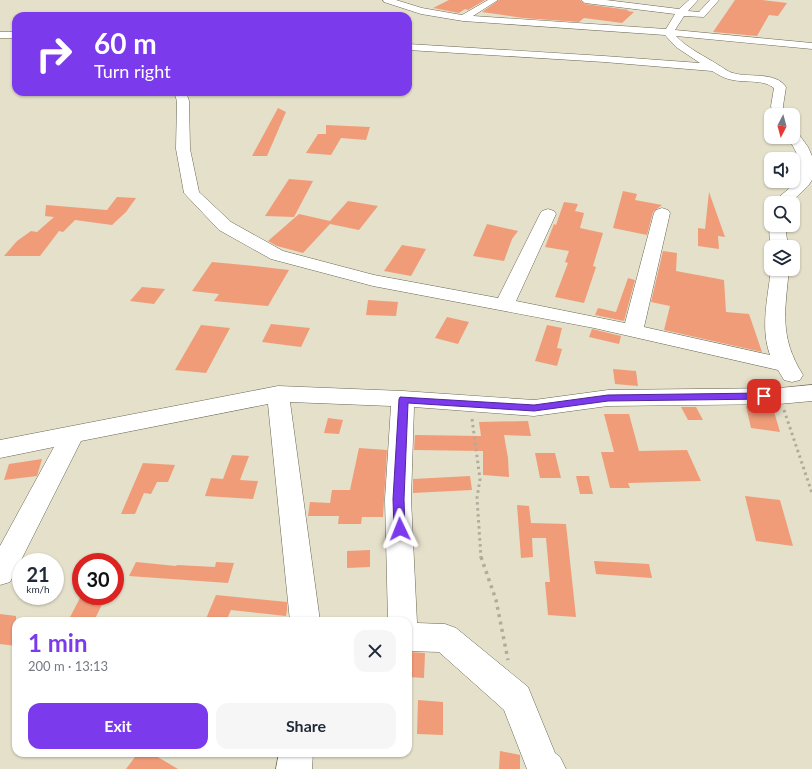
<!DOCTYPE html>
<html lang="en">
<head>
<meta charset="utf-8">
<style>
	:root { --surface:#fff; --page:#f6f6f7; --text:#1f2937; --muted:#747a83; --accent:#7c3aed }
	body { margin:0; font-family:Lato,sans-serif; background:var(--page); color:var(--text); height:100vh; display:flex; flex-direction:column; font-size:15px; white-space:nowrap }
	* { box-sizing:border-box; margin:0 }
	p { font-size:13px; color:var(--muted) }
	.icon { flex:none; width:22px; height:22px; fill:none; stroke:currentColor; stroke-width:2; stroke-linecap:round; stroke-linejoin:round }
	.map { position:relative; flex:1; overflow:hidden }
	.side { position:absolute; left:12px; top:617px; width:400px; height:140px; display:flex; flex-direction:column; background:var(--surface); border-radius:12px; box-shadow:0 1px 3px #0004 }
	.side>* { flex:none }
	.banner { position:absolute; left:12px; top:12px; width:400px; height:84px; border-radius:12px; box-shadow:0 1px 3px #0004; background:#7c3aed; color:#fff; overflow:hidden }
	.needle { width:26px; rotate:186deg }
	.controls { position:absolute; left:764px; top:108px; display:grid; gap:8px }
	.controls a { display:grid; place-items:center; width:36px; height:36px; border-radius:8px; background:var(--surface); box-shadow:0 1px 3px #0004; font-size:20px }
	.speed { position:absolute; left:12px; top:553px; display:flex; gap:8px; font-size:20px; font-weight:700; text-align:center }
	.speed>* { display:grid; place-content:center; width:52px; height:52px; border-radius:50%; background:var(--surface); box-shadow:0 1px 3px #0004; line-height:1 }
	.speed small { font-size:10px; font-weight:400 }
	.speed .limit { border:6px solid #d22; background:#fff; color:#111 }
	.pin { position:absolute; display:grid; place-items:center; width:34px; height:34px; color:#fff; margin:-17px; border-radius:8px; box-shadow:0 2px 6px #0006 }
	.me { position:absolute; width:44px; margin:-22px; rotate:358deg; stroke-linejoin:round; filter:drop-shadow(0 0 3px #0008) }
	.turn { display:flex; align-items:center; gap:14px; height:84px; padding:0 16px; font-size:18px }
	.turn .icon { width:52px; height:52px; stroke-width:2.5 }
	.turn b { display:block; font-size:28px; line-height:34px }
	.round { display:grid; place-items:center; flex:none; width:42px; height:42px; border-radius:12px; background:var(--page) }
	.summary { display:flex; align-items:center; justify-content:space-between; height:68px; padding:0 16px }
	h1 { font-size:24px; font-weight:700; line-height:30px; color:var(--accent) }
	.action { display:flex; gap:8px; margin-top:auto; padding:8px 16px }
	.action a { flex:1; height:46px; border-radius:12px; background:var(--accent); color:#fff; font-size:16px; font-weight:700; line-height:46px; text-align:center }
	.action a+a { background:var(--page); color:var(--text) }
	.map>svg:first-child { display:block }
	.building { fill:#f09c79 }
	.lines { fill:none; stroke-linecap:round; stroke-linejoin:round }
	.minor-casing { stroke:#6a6754; stroke-width:1 }
	.path-far1 { stroke:#afac9a; stroke-width:3; stroke-dasharray:2.5 3.5; stroke-linecap:butt }
	.path { stroke:#afac9a; stroke-width:3.5; stroke-dasharray:3 4.5; stroke-linecap:butt }
	.minor { fill:#fff; fill-rule:evenodd }
	.route { fill:#7c3aed; stroke:#51269a }
</style>
</head>
<body>
<div class="map">
<svg width="812" height="769" viewBox="0 0 812 769">
	<rect width="100%" height="100%" fill="#e4e0ca"/>
	<g class="building">
		<path d="M449,0H485L468,10L465,9L459,13L433,8Z"/>
		<path d="M499,0H580L585,4L629,10L627,11L634,12L622,23L584,18L579,22L523,18L482,12Z"/>
		<path d="M735,0H762L787,3L778,16L769,15L757,36L713,32Z"/>
		<path d="M278,108L286,112L267,156H252Z"/>
		<path d="M326,125L370,127L366,140L341,138L331,155L306,153L318,134H326Z"/>
		<path d="M289,179L313,181L294,217L265,216Z"/>
		<path d="M623,191L637,194L635,200L662,205L653,212L647,235L613,228Z"/>
		<path d="M709,192L725,237L718,236L719,249L698,246V228L705,229Z"/>
		<path d="M117,197L136,198L126,212L112,225L75,220L63,232L59,231L40,256H4L17,241L31,231L37,232L54,217L45,216L46,205L107,210Z"/>
		<path d="M348,201L378,206L359,230L330,224L303,253L277,246L268,241L299,214L330,221Z"/>
		<path d="M564,202L578,204L575,211L584,213L580,228L603,233L593,266L596,267L584,303L555,297L568,263L565,262L569,251L545,247L554,224L556,225Z"/>
		<path d="M487,224L518,231L512,239L504,261L473,256Z"/>
		<path d="M402,245L426,249L411,276L384,271Z"/>
		<path d="M663,251L677,253L676,271L724,280L726,312L749,314L762,352L664,330L670,306L651,302Z"/>
		<path d="M212,262L244,265L289,270L268,306L214,301L219,294L192,291Z"/>
		<path d="M628,278L635,280L624,321L595,315L598,308L616,312Z"/>
		<path d="M142,287L165,289L154,304L130,301Z"/>
		<path d="M368,300L398,302L396,316L366,315Z"/>
		<path d="M447,317L469,322L458,344L435,338Z"/>
		<path d="M271,324L310,328L301,347L262,342Z"/>
		<path d="M201,325L230,328L206,373L175,370Z"/>
		<path d="M547,325L562,328L557,348L562,349L557,366L535,361Z"/>
		<path d="M592,329L621,336L619,344L589,337Z"/>
		<path d="M613,369L636,371L638,386L615,384Z"/>
		<path d="M746,406L773,408L780,432L751,428Z"/>
		<path d="M681,407H696L703,420H688Z"/>
		<path d="M604,414H629L639,451L687,450L701,481L628,483L630,488H610L601,452H614Z"/>
		<path d="M328,418L343,420L339,434L324,433Z"/>
		<path d="M528,421L531,436L504,435L508,458L509,477L483,475V451L414,450L415,435L481,436L479,422Z"/>
		<path d="M359,448L387,450L383,517H362L361,524H338L339,516H308L310,502L330,503L332,490H350Z"/>
		<path d="M535,453H555L561,478H540Z"/>
		<path d="M232,455L249,456L240,480L258,481L253,499L205,496L211,478L223,479Z"/>
		<path d="M42,459L37,476L4,480L9,464Z"/>
		<path d="M143,463L175,465L168,482H157L151,494L144,493L135,514H121Z"/>
		<path d="M470,476L472,490L413,493V479Z"/>
		<path d="M576,476H589L593,494H580Z"/>
		<path d="M745,496L780,500L793,546L756,541Z"/>
		<path d="M517,505L529,506L531,523L566,524L576,617L548,615L545,582H550L546,538H532L533,557L521,558Z"/>
		<path d="M370,550V567L347,568V551Z"/>
		<path d="M594,561L649,564L652,578L596,574Z"/>
		<path d="M136,562L176,566L177,565L215,567L216,562L234,563L228,583L129,576Z"/>
		<path d="M216,595L287,602V610L286,616L231,610L226,621H205Z"/>
		<path d="M81,596H106L94,621H68Z"/>
		<path d="M0,614L16,616V646L0,644Z"/>
		<path d="M408,652L425,653L424,678L408,677Z"/>
		<path d="M418,700L443,702V735L417,734Z"/>
		<path d="M500,751L520,755V769H499Z"/>
		<path d="M138,753H151L178,769H126Z"/>
	</g>
	<g class="lines">
		<g class="minor-casing">
			<g id="minor">
				<path d="M383,0H396L422,8L462,15L488,0H498L473,16L666,29L675,14L585,3L581,0H606L679,9L689,0H698L688,11L699,12L710,0H719L704,17L684,16L675,30L812,43V49L676,36C688,49 705,56 720,66C724,68 728,72 733,73C749,78 775,71 786,87L783,106L785,115H773L771,106L774,88C763,79 746,83 733,80C725,79 719,75 712,71L604,62L408,50V44L604,56L700,63L676,47L665,35L463,21L421,14L384,2Z"/>
				<rect x="0" y="32" width="16" height="6"/>
				<path d="M174,92H186L189,101L190,149L199,192L231,222L283,251L374,275L498,298L540,214L542,211L548,209L554,211L556,214L516,301L625,323L654,213L656,210L662,208L668,210L670,213L644,327L770,355C760,328 768,297 771,269H789C785,311 779,337 803,375L800,380L792,382L784,380L778,370L594,328L373,286L271,259L219,230L184,193L176,149L177,101Z"/>
				<path d="M793,132L798,133L808,147L812,156V180L808,186L790,203H774C780,194 791,189 796,181C806,167 795,148 787,137H793Z"/>
				<path d="M771,222V225H785L788,247H770L769,225Z"/>
				<path d="M812,385V401L779,404L608,406L534,416L414,407L411,499L417,623L445,624L456,628L528,687L555,753L560,757L566,769H527L504,710L439,652L408,651V621H388L385,499L391,406L290,402L320,621H290L268,404L81,441L10,582L0,585V546L54,447L0,458V440L278,386L403,391L534,400L608,390L779,388Z"/>
				<path d="M279,753H313L312,769H276Z"/>
			</g>
		</g>
		<g class="path-far1">
			<path d="M784,410L812,493"/>
			<path d="M472,419L480,479L477,498L481,558"/>
		</g>
		<path class="path" d="M481,557L496,600L508,660"/>
		<use href="#minor" class="minor"/>
	</g>
	<path class="route" d="M764,393L767,394L768,396L767,399L608,401L534,411L408,403L404,499L405,529L403,533L400,534L396,533L394,529L393,499L399,399L400,397L534,405L608,395Z"/>
</svg>
<div class="controls">
<a><svg class="needle" viewBox="-14 -14 28 28"><path d="M0-13l5 13h-10z" fill="#e53935"/><path d="M0 13l5-13h-10z" fill="#747a83"/></svg></a>
<a><svg class="icon" aria-label="sound" viewBox="0 0 24 24"><path d="M4 9h4l5-4v14l-5-4H4zM17 9q2 3 0 6"/></svg></a>
<a><svg class="icon" aria-label="search" viewBox="0 0 24 24"><circle cx="10" cy="10" r="6"/><path d="M15 15l6 6"/></svg></a>
<a><svg class="icon" aria-label="layers" viewBox="0 0 24 24"><path d="M12 4l9 5-9 5-9-5zM3 14l9 5 9-5"/></svg></a>
</div>
<div class="speed"><div>21<small>km/h</small></div><div class="limit">30</div></div>
<div class="pin" style="left:764px;top:396px;background:#d93025"><svg class="icon" aria-label="arrive" viewBox="0 0 24 24"><path d="M6 21V4h12l-3 4 3 4H6"/></svg></div>
<svg class="me" style="left:400px;top:529px" viewBox="-20 -20 40 40"><path d="M0-17L14 15 0 8-14 15z" fill="#7c3aed" stroke="#fff" stroke-width="4"/></svg>
<div class="banner">
<div class="turn"><svg class="icon" aria-label="right" viewBox="0 0 24 24"><path d="M7 20v-9h11M14 6l5 5-5 5"/></svg><div><b>60 m</b>Turn right</div></div>
</div>
<section class="side">
<div class="summary"><div><h1>1 min</h1><p>200 m · 13:13</p></div><a class="round"><svg class="icon" aria-label="close" viewBox="0 0 24 24"><path d="M6 6l12 12M18 6L6 18"/></svg></a></div>
<div class="action"><a>Exit</a><a>Share</a></div>
</section>
</div>
</body>
</html>
